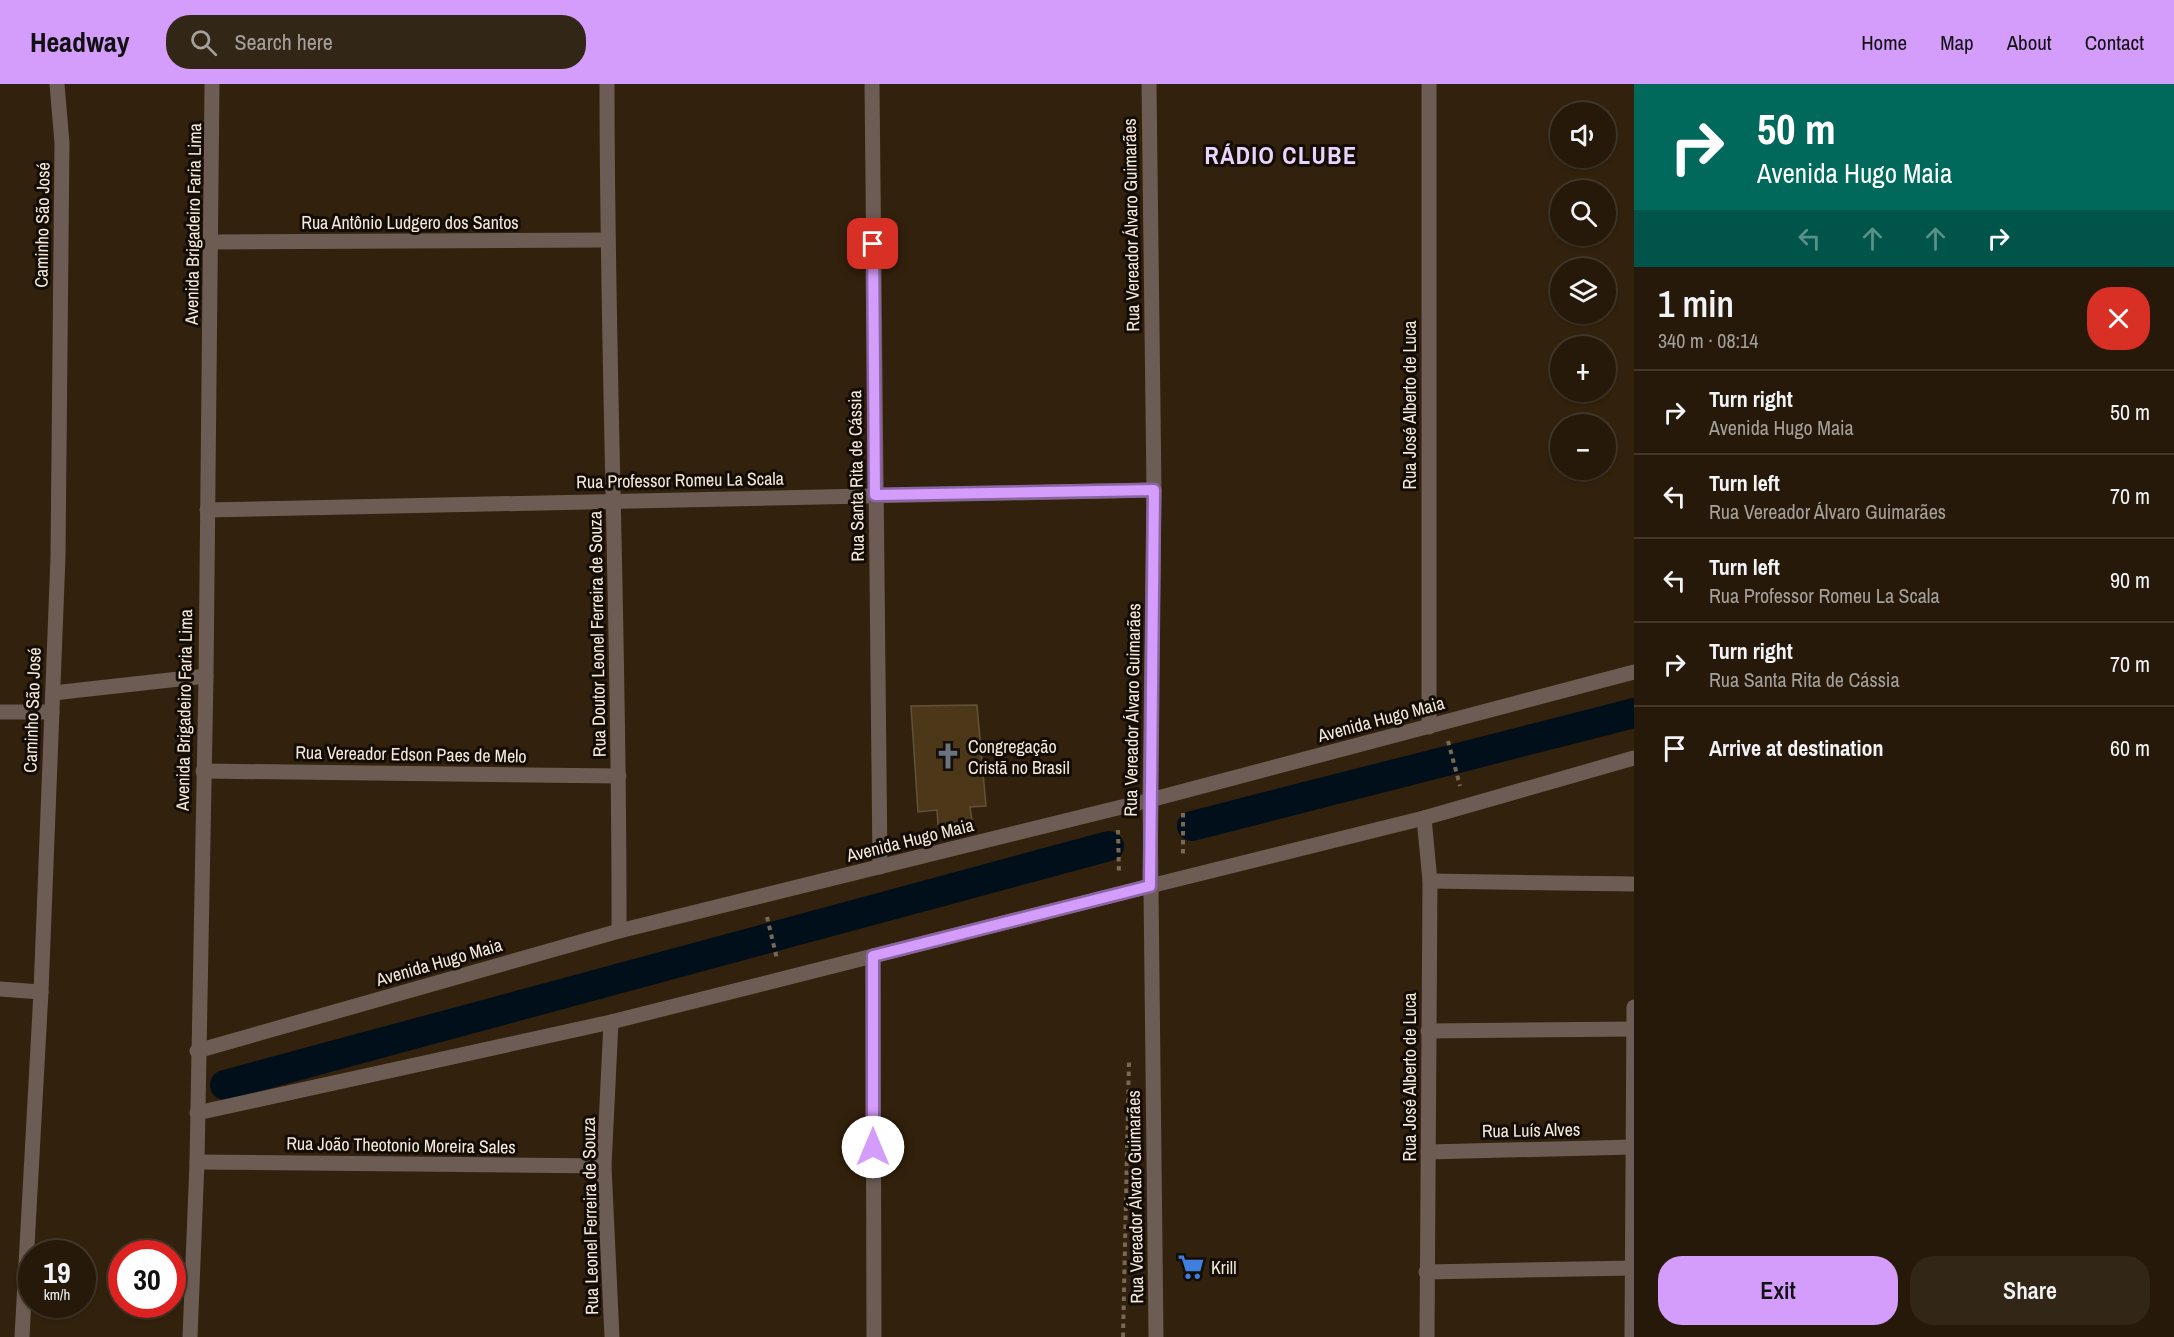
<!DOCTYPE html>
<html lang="en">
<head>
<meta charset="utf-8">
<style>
	:root { --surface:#261909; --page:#322617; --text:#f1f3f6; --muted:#a4a09c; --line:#42382a; --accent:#d49cfb }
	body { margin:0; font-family:"Archivo Narrow",sans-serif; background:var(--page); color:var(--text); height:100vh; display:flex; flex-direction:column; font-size:22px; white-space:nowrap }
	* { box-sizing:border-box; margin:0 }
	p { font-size:20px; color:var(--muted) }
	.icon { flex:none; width:33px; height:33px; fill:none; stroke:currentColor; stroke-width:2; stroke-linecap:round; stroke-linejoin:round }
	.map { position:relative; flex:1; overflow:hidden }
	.panel { display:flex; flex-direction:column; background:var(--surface); width:540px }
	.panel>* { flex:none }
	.top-card { background:#00695c; color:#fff; overflow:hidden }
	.controls { position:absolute; left:1550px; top:18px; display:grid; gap:12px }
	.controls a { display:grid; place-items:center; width:66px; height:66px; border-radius:50%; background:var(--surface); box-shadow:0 2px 4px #0004,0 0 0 2px var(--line); font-size:30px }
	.speed { position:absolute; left:18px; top:1156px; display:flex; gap:12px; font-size:30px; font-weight:700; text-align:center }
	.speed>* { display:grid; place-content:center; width:78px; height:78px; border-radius:50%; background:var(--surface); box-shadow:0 2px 4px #0004,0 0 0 2px var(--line); line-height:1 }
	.speed small { font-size:15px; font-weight:400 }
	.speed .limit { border:9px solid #d22; background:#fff; color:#111 }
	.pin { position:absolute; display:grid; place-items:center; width:51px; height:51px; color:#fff; margin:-26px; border-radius:12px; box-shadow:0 3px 9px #0006 }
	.me { position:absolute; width:66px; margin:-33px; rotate:0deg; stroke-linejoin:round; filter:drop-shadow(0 0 4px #0008) }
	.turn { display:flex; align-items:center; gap:21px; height:126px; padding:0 24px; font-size:27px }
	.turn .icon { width:78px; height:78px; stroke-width:2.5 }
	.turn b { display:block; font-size:42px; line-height:51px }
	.lanes { display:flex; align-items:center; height:57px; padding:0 24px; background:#0003; justify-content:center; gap:30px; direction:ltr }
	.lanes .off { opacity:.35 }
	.round { display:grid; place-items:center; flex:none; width:63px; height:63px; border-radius:24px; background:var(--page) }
	.head { display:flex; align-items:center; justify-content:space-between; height:102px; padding:0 24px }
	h1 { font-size:36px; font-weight:600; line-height:45px }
	.cta { display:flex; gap:12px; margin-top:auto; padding:12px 24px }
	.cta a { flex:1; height:69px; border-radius:24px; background:var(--accent); color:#111; font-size:24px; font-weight:600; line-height:69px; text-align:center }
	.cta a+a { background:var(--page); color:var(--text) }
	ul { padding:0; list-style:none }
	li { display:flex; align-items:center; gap:18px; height:84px; padding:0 24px; border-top:2px solid var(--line) }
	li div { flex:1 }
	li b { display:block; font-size:22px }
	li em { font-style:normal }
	header { display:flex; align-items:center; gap:36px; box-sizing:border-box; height:84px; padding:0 30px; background:var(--accent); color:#111 }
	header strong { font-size:28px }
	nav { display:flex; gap:33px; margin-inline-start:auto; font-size:21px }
	.search { width:420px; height:54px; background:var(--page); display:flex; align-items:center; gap:15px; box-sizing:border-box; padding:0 21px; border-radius:24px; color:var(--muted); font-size:22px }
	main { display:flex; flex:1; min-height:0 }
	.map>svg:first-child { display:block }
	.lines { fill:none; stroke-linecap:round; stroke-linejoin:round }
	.canal { stroke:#000f19; stroke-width:30 }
	.building { fill:#4c3818; stroke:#62523a; stroke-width:1.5 }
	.path { stroke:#786957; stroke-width:4; stroke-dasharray:4.5 4.5; stroke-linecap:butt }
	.service { stroke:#6c5c53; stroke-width:15 }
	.minor { stroke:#6c5c53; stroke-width:15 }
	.tertiary { stroke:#6c5c53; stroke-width:15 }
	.route-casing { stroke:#8a65a3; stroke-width:15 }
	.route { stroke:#d49cfb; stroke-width:10 }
	.labels { text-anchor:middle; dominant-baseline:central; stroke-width:6; stroke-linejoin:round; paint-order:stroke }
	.street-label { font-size:18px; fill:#f4e9dc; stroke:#140d05 }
	.poi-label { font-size:18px; fill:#f4e9dc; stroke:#140d05; text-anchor:start }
	.district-label { font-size:24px; font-weight:bold; letter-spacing:1.5px; fill:#ebd4fc; stroke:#140d05 }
</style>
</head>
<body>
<header>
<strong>Headway</strong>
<div class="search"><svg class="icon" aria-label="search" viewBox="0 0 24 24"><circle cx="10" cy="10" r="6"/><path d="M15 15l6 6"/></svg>Search here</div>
<nav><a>Home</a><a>Map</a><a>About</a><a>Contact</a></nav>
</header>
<main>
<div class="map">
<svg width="1634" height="1253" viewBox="0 0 1634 1253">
	<rect width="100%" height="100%" fill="#32210c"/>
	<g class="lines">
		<g class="canal">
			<path d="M1192,742L1634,629"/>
			<path d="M225,1001L1109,762"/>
		</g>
	</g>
	<path class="building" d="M977,621L986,722L970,723L972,737L938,741L937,726L918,728L911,622Z"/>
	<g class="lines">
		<g class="path">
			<path d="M1448,657L1460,702"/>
			<path d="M1183,729V772"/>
			<path d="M1118,746L1119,790"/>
			<path d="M767,833L777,875"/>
			<path d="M1123,1253L1129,976"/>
		</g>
		<g class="service">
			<path d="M0,628H52"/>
			<path d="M0,905L41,908"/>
		</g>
		<g class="minor">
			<path d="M607,0C607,282 620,564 619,847"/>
			<path d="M872,0L880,783"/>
			<path d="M1429,0V643"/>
			<path d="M212,158L607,156"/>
			<path d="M207,426L1154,406"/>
			<path d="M53,609L206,592"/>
			<path d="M203,687L619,692"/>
			<path d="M1424,734L1430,797L1427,1253"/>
			<path d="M1430,797L1634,800"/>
			<path d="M873,872L874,1253"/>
			<path d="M611,938L604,1082L612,1253"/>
			<path d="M1428,947L1634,945"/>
			<path d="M197,967L619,847L1150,716L1154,406L1149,0"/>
			<path d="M197,1029L611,938L1150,802"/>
			<path d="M1428,1068L1634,1063"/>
			<path d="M197,1078L604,1082"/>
			<path d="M1426,1188L1634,1184"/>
			<path d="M22,1253L41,908L58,473L62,59L57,0"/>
			<path d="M190,1253L197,1078L206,592L212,0"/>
			<path d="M1632,1253L1634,923"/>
		</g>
		<g class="tertiary">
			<path d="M1150,802L1424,734L1634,674"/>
			<path d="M1156,1253L1150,716L1634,588"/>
		</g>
	</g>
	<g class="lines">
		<g class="route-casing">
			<path id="route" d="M873,1063V872L1150,802L1154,406L875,411L873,160"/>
		</g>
		<use href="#route" class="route"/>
	</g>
	<defs>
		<g id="church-bare" transform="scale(2.07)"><path d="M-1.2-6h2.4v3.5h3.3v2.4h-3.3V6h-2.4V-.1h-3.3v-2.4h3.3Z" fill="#6b7280" stroke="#140d05" stroke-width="2.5" paint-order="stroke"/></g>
		<g id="supermarket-bare" transform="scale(2.07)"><path d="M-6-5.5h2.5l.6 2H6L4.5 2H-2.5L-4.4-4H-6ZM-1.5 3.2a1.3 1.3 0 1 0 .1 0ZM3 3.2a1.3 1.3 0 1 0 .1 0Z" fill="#3f7fe0" stroke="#140d05" stroke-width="2.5" paint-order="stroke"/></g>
	</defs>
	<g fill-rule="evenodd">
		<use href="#church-bare" x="948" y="672"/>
		<use href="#supermarket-bare" x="1191" y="1183"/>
	</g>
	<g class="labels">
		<g class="street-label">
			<text x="410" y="138">Rua Antônio Ludgero dos Santos</text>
			<text transform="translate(193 140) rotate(-89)">Avenida Brigadeiro Faria Lima</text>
			<text transform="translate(42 141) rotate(-89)">Caminho São José</text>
			<text transform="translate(1131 141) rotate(-91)">Rua Vereador Álvaro Guimarães</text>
			<text transform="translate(1409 321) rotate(-90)">Rua José Alberto de Luca</text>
			<text transform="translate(856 392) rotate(-91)">Rua Santa Rita de Cássia</text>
			<text transform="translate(680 396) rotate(-1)">Rua Professor Romeu La Scala</text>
			<text transform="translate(597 550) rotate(-91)">Rua Doutor Leonel Ferreira de Souza</text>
			<text transform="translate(32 626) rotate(-88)">Caminho São José</text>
			<text transform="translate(184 626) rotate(-89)">Avenida Brigadeiro Faria Lima</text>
			<text transform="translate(1132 626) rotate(-89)">Rua Vereador Álvaro Guimarães</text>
			<text transform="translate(1381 635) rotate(-15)">Avenida Hugo Maia</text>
			<text transform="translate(411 670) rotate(1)">Rua Vereador Edson Paes de Melo</text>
			<text transform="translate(910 756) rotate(-14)">Avenida Hugo Maia</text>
			<text transform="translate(439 878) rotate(-16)">Avenida Hugo Maia</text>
			<text transform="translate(1409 993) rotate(-90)">Rua José Alberto de Luca</text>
			<text transform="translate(1531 1046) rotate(-1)">Rua Luís Alves</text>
			<text transform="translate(401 1061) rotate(1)">Rua João Theotonio Moreira Sales</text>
			<text transform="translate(1135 1113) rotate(-91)">Rua Vereador Álvaro Guimarães</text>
			<text transform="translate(590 1132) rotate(-91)">Rua Leonel Ferreira de Souza</text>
		</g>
		<g class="poi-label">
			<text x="968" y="662">Congregação<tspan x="968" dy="21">Cristã no Brasil</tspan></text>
			<text x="1211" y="1183">Krill</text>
		</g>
		<g class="district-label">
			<text x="1281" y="71">RÁDIO CLUBE</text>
		</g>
	</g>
</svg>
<div class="controls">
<a><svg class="icon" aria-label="sound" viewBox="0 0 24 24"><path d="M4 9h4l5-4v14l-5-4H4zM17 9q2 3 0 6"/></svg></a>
<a><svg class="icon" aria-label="search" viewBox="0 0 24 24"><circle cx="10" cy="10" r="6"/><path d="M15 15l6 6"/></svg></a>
<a><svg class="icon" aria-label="layers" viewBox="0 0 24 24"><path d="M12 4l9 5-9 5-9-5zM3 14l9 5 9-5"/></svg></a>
<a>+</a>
<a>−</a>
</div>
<div class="speed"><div>19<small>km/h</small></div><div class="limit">30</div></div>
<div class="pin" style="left:873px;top:160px;background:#d93025"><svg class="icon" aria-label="arrive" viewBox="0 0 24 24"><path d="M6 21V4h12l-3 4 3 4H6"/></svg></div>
<svg class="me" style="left:873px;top:1063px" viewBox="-20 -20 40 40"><circle r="19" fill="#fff"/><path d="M0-13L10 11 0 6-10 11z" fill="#d49cfb"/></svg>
</div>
<section class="panel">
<div class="top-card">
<div class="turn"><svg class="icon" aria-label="right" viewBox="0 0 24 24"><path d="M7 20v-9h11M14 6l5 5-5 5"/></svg><div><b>50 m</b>Avenida Hugo Maia</div></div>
<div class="lanes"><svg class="icon off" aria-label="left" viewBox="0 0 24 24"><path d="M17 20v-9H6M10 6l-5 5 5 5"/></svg><svg class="icon off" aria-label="ahead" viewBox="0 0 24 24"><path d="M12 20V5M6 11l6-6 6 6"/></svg><svg class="icon off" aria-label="ahead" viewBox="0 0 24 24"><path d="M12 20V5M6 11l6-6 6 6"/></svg><svg class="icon" aria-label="right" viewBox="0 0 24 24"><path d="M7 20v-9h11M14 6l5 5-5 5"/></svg></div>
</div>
<div class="head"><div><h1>1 min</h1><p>340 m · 08:14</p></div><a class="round" style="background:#d93025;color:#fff"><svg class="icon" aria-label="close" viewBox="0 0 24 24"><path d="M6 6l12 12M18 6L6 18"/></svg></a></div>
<ul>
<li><svg class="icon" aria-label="right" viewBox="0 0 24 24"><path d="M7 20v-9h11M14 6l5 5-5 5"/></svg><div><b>Turn right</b><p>Avenida Hugo Maia</p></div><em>50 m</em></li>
<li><svg class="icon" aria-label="left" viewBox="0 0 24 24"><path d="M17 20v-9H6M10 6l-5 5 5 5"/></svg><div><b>Turn left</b><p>Rua Vereador Álvaro Guimarães</p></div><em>70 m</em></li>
<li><svg class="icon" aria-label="left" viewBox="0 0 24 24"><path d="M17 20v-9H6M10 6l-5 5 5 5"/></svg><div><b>Turn left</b><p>Rua Professor Romeu La Scala</p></div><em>90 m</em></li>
<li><svg class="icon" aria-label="right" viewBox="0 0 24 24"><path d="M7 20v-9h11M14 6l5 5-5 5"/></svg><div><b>Turn right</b><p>Rua Santa Rita de Cássia</p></div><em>70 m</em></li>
<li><svg class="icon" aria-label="arrive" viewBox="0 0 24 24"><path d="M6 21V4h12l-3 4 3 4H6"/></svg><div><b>Arrive at destination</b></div><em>60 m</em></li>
</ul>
<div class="cta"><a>Exit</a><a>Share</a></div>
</section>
</main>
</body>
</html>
